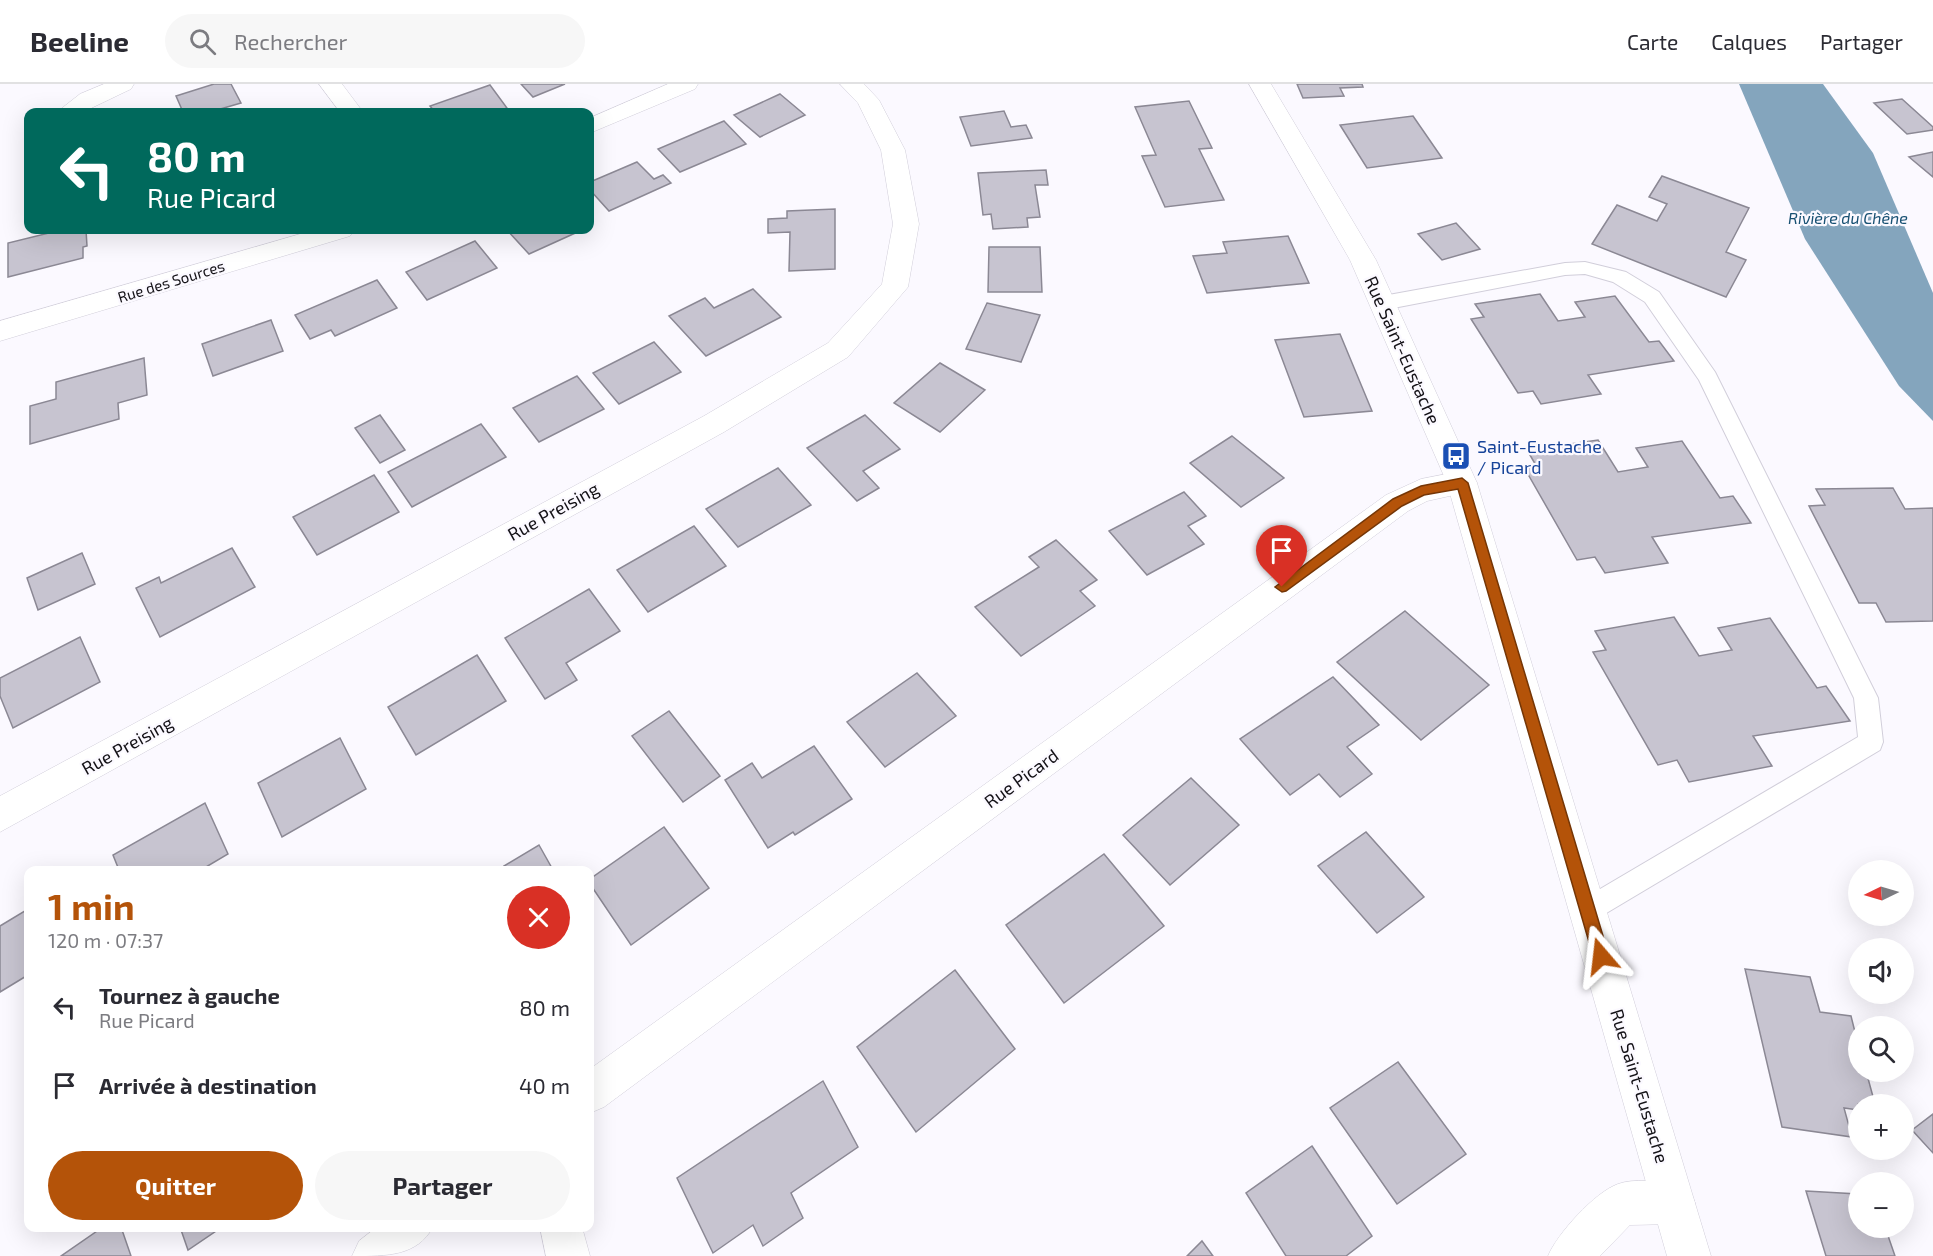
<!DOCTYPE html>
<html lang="fr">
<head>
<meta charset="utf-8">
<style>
	:root { --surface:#fff; --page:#f7f7f7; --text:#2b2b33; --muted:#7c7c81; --line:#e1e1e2; --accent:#b45309 }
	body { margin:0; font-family:"Exo 2",sans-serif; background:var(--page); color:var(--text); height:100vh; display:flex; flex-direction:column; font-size:22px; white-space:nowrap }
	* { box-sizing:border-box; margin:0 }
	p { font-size:20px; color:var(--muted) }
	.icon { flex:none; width:33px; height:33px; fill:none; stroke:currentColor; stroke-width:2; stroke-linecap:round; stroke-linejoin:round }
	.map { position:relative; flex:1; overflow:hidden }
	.drawer { position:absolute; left:24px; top:782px; width:570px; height:366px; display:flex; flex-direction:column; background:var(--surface); border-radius:12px; box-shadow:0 6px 24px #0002 }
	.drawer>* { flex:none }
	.banner { position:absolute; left:24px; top:24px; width:570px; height:126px; border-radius:12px; box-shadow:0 6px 24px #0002; background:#00695c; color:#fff; overflow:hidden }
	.needle { width:39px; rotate:265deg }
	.fabs { position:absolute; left:1848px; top:776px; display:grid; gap:12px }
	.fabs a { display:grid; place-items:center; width:66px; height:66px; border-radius:50%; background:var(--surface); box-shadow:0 6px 24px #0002; font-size:30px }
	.pin { position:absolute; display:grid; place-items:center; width:51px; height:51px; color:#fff; margin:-62px -26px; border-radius:50% 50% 50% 0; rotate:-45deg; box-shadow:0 0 6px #0007 }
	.pin .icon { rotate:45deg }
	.me { position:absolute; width:66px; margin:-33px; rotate:343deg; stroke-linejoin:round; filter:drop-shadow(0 0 4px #0008) }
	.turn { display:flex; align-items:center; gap:21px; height:126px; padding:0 24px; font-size:27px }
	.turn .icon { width:78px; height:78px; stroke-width:2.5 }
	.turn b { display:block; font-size:42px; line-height:51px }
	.round { display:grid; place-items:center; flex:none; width:63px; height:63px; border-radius:32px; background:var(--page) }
	.overview { display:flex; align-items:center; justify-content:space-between; height:102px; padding:0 24px }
	h1 { font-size:36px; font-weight:700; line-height:45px; color:var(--accent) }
	.button { display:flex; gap:12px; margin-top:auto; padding:12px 24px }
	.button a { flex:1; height:69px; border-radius:36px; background:var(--accent); color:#fff; font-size:24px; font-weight:700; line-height:69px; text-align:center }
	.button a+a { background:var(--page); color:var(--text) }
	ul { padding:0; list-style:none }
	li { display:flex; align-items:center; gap:18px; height:78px; padding:0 24px }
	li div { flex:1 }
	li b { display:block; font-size:22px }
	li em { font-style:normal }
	header { display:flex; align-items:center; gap:36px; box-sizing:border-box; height:84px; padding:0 30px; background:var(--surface); border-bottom:2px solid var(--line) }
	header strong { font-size:28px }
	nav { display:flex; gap:33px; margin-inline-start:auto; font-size:21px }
	.search { width:420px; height:54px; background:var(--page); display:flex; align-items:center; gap:15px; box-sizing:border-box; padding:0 21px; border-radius:33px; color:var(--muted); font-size:22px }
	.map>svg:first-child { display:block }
	.water { fill:#84a5bd }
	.building { fill:#c7c4d0; stroke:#8b8894; stroke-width:1.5 }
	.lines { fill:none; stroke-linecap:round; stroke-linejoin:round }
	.lane-casing { stroke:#d1ceda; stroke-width:2 }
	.street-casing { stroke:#d1ceda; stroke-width:1 }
	.secondary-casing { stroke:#d1ceda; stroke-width:1 }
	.lane { fill:#fff; fill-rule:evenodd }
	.street { fill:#fff; fill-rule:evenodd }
	.secondary { fill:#fff; fill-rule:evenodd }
	.route { fill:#b45309; stroke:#753606; stroke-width:1.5 }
	.labels { text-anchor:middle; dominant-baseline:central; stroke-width:4.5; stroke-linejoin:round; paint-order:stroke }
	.far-street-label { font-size:15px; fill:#131116; stroke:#fbf9ff }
	.far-water-label { font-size:16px; font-style:italic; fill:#175072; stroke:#fbf9ff }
	.street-label { font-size:18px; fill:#131116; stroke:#fbf9ff }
	.transit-label { font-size:18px; fill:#164399; stroke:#fbf9ff; text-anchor:start }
</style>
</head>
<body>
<header>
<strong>Beeline</strong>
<div class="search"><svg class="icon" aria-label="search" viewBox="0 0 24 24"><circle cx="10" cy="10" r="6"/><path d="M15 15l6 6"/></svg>Rechercher</div>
<nav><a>Carte</a><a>Calques</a><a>Partager</a></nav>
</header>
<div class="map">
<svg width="1933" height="1172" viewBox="0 0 1933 1172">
	<rect width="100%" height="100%" fill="#fbf9ff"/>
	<path class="water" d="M1739,0H1823L1873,69L1933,209V337L1899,302L1805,155Z"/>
	<g class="building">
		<path d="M214,0H231L241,19L210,28H183L176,12Z"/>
		<path d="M521,0H565L533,13Z"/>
		<path d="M1297,0H1362L1363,3L1340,4L1344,12L1303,14Z"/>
		<path d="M490,1L507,24L494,28H435L430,22Z"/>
		<path d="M780,10L805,31L760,53L734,31Z"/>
		<path d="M1902,15L1933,43V46L1907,50L1874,19Z"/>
		<path d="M1189,17L1212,64L1199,65L1224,116L1165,123L1142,72L1156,71L1135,23Z"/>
		<path d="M1004,27L1011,43L1026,41L1032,54L971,62L960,33Z"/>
		<path d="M1413,32L1442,74L1367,84L1340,41Z"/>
		<path d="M724,37L746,60L680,88L658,65Z"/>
		<path d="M1933,68V93L1909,73Z"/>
		<path d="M637,78L654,95L663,91L671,99L609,127L590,106V98Z"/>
		<path d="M1046,86L1048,101H1035L1040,133L1027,134L1028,143L993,145L991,130L983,131L978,89Z"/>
		<path d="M1662,92L1749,124L1726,168L1746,176L1726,213L1592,160L1617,121L1657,137L1667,120L1649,113Z"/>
		<path d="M835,125V185L789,187L790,148L768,149V135L787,134V127Z"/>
		<path d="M1456,139L1480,165L1442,176L1418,150Z"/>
		<path d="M61,146H86L87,162L83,163V174L8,193V159Z"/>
		<path d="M507,146H582L529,170Z"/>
		<path d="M1288,152L1309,199L1207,209L1193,172L1227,169L1223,158Z"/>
		<path d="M475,157L497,184L427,216L406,188Z"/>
		<path d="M989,163H1040L1042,208H988Z"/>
		<path d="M377,196L397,224L335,252L331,246L310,255L295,231Z"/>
		<path d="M753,205L781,233L706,272L669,232L705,214L714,224Z"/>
		<path d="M1540,210L1558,237L1585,233L1575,218L1615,212L1649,258L1659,257L1674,277L1588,291L1601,310L1541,320L1533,307L1518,309L1471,235L1484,233L1475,220Z"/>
		<path d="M987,219L1040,231L1021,278L966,265Z"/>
		<path d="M271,236L283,267L213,292L202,260Z"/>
		<path d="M1340,250L1372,327L1304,333L1275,256Z"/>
		<path d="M654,258L681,288L619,320L593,289Z"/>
		<path d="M144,274L147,311L118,319L119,335L30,360V322L56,315V298Z"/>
		<path d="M940,279L985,306L940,348L894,319Z"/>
		<path d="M577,292L604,325L539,358L513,324Z"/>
		<path d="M380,331L405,366L380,379L355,344Z"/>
		<path d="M865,331L900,365L863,387L879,404L857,417L807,364Z"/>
		<path d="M481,340L506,373L412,423L388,388Z"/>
		<path d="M1232,352L1284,394L1241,423L1190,379Z"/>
		<path d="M1598,356L1618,388L1648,383L1636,364L1682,357L1720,414L1733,412L1751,439L1652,453L1668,479L1605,489L1595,473L1577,476L1525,385L1537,383L1527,366Z"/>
		<path d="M778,384L811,421L738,463L706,425Z"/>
		<path d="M374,391L399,428L317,471L293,433Z"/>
		<path d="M1893,404L1905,425L1933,424V537L1886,538L1876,519H1859L1809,422L1825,421L1816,405Z"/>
		<path d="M1184,408L1206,432L1188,442L1204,460L1147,491L1109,447Z"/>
		<path d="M694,442L726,482L648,528L617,486Z"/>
		<path d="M1056,456L1097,496L1080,507L1095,522L1021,572L975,523L1039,483L1029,473Z"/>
		<path d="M232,464L255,503L160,553L136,504L159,493L161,499Z"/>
		<path d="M82,469L95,500L38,526L27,494Z"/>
		<path d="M589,505L620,547L566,579L577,596L545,615L505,554Z"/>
		<path d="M1405,527L1489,601L1421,656L1337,578Z"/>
		<path d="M1674,533L1699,572L1732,566L1718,544L1770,534L1817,604L1826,602L1850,637L1753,652L1772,682L1689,698L1677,676L1658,681L1593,568L1606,566L1595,547Z"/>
		<path d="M80,553L100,598L13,644L0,612V594Z"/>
		<path d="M477,571L506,617L416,671L388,623Z"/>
		<path d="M917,589L956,632L885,683L847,638Z"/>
		<path d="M1333,593L1379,641L1347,663L1372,690L1340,713L1319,690L1290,711L1240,655Z"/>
		<path d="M669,627L720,692L683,718L632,652Z"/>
		<path d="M340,654L366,705L282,753L258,699Z"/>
		<path d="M814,662L852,715L795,751L793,748L768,764L725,696L752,679L762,694Z"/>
		<path d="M1191,694L1239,741L1170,801L1123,751Z"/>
		<path d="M205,719L228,770L201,786H119L113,771Z"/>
		<path d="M664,743L709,804L631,861L590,800V795Z"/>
		<path d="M1366,748L1424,813L1377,849L1318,782Z"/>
		<path d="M539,761L553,786H507L504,782Z"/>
		<path d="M1104,770L1164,842L1064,919L1006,841Z"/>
		<path d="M28,825V891L0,908V842Z"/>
		<path d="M1745,885L1810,893L1820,928L1851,932L1858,960V987H1866L1875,1020H1858V1026L1844,1024L1852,1053L1782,1043Z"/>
		<path d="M955,886L1015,965L916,1048L857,963Z"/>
		<path d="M1398,978L1466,1070L1397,1120L1330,1024Z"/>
		<path d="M823,997L858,1063L791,1109L803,1134L763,1162L753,1141L713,1169L677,1094Z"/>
		<path d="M1933,1030V1069L1912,1046Z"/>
		<path d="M1312,1062L1372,1152L1346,1172H1286L1246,1109Z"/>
		<path d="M1806,1107L1858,1110V1143H1885L1895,1172H1826Z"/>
		<path d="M103,1143H121L131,1172H61Z"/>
		<path d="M180,1143H222L188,1166Z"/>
		<path d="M1202,1157L1213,1172H1187Z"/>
	</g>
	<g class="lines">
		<g class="lane-casing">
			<path id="lane" d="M1585,178L1626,188L1659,208L1715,288L1878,614L1883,658L1880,666L1588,840L1578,836L1574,827L1578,818L1858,653L1854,614L1699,296L1645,218L1613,198L1585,190L1565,191L1383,226L1376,224L1373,219L1376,214L1383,212L1565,179Z"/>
		</g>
		<g class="street-casing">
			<g id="street">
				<path d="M104,0H134L131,5L83,28H57L80,10Z"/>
				<path d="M319,0H342L363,28H340Z"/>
				<path d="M668,0H698L695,5L590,49V34Z"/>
				<path d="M840,0H864L879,16L905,66L919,140L908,203L848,273L724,348L0,748V712L704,332L828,259L882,200L893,140L881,66L858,19Z"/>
				<path d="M314,146H354L350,152L0,257V237Z"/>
				<path d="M1462,387L1472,391L1477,399L1472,407L1427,417L1408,427L604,1023L590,1029V985L1386,411L1421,395Z"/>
				<path d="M1674,1098L1689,1104L1695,1119L1689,1134L1674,1140L1630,1141L1600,1172H1548C1557,1150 1595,1108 1618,1100C1634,1094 1657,1098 1674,1098Z"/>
				<path d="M377,1143H433C417,1172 388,1172 352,1172L359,1157Z"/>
				<path d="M540,1143H582L590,1172H546Z"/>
			</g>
		</g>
		<g class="secondary-casing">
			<path id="secondary" d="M1249,0H1271L1376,176L1477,399L1711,1172H1667L1447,399L1350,176Z"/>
		</g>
		<use href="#lane" class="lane"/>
		<use href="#street" class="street"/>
		<use href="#secondary" class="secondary"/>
	</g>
	<path class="route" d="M1462,394L1468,399L1609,872L1607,878L1601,880L1596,878L1593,872L1458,405L1424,411L1402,422L1286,507L1282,508L1275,503L1393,415L1421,402Z"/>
	<defs>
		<g id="bus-square" transform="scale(1.5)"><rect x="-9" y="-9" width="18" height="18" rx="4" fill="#1a4fb4" stroke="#fbf9ff"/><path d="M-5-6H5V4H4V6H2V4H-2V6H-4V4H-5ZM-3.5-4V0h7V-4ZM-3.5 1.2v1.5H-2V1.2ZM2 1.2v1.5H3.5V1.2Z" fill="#fff"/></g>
	</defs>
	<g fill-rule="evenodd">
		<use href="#bus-square" x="1456" y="372"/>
	</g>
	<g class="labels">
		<g class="far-street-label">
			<text transform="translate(171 197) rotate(-17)">Rue des Sources</text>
		</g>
		<g class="far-water-label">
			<text x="1848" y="133">Rivière du Chêne</text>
		</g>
		<g class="street-label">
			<text transform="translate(1403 266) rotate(66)">Rue Saint-Eustache</text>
			<text transform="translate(553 427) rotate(-29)">Rue Preising</text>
			<text transform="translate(127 661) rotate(-29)">Rue Preising</text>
			<text transform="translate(1021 694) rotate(-36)">Rue Picard</text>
			<text transform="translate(1640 1002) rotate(73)">Rue Saint-Eustache</text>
		</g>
		<g class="transit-label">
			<text x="1477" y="362">Saint-Eustache<tspan x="1477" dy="21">/ Picard</tspan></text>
		</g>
	</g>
</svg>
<div class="fabs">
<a><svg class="needle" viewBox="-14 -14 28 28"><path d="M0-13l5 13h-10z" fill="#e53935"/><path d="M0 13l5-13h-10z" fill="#7c7c81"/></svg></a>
<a><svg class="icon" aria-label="sound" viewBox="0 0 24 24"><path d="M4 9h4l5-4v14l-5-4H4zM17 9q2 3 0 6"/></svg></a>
<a><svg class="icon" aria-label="search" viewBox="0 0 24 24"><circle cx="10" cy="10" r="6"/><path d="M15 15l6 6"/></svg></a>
<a>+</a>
<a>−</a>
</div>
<div class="pin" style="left:1282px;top:503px;background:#d93025"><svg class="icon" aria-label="arrive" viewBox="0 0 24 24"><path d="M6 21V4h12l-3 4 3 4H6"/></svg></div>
<svg class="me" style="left:1601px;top:872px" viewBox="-20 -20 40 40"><path d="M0-17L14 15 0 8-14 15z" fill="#b45309" stroke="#fff" stroke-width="4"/></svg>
<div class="banner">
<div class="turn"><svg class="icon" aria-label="left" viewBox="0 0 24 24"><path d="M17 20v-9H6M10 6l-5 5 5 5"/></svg><div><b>80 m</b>Rue Picard</div></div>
</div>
<section class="drawer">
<div class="overview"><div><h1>1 min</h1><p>120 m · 07:37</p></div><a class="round" style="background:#d93025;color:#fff"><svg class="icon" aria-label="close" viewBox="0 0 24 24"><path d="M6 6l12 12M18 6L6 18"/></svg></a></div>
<ul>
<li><svg class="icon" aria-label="left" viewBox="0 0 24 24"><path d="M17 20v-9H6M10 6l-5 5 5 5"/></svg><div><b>Tournez à gauche</b><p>Rue Picard</p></div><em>80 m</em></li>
<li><svg class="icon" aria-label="arrive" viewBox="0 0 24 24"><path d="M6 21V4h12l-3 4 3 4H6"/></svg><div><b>Arrivée à destination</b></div><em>40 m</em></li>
</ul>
<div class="button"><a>Quitter</a><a>Partager</a></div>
</section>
</div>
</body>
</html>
